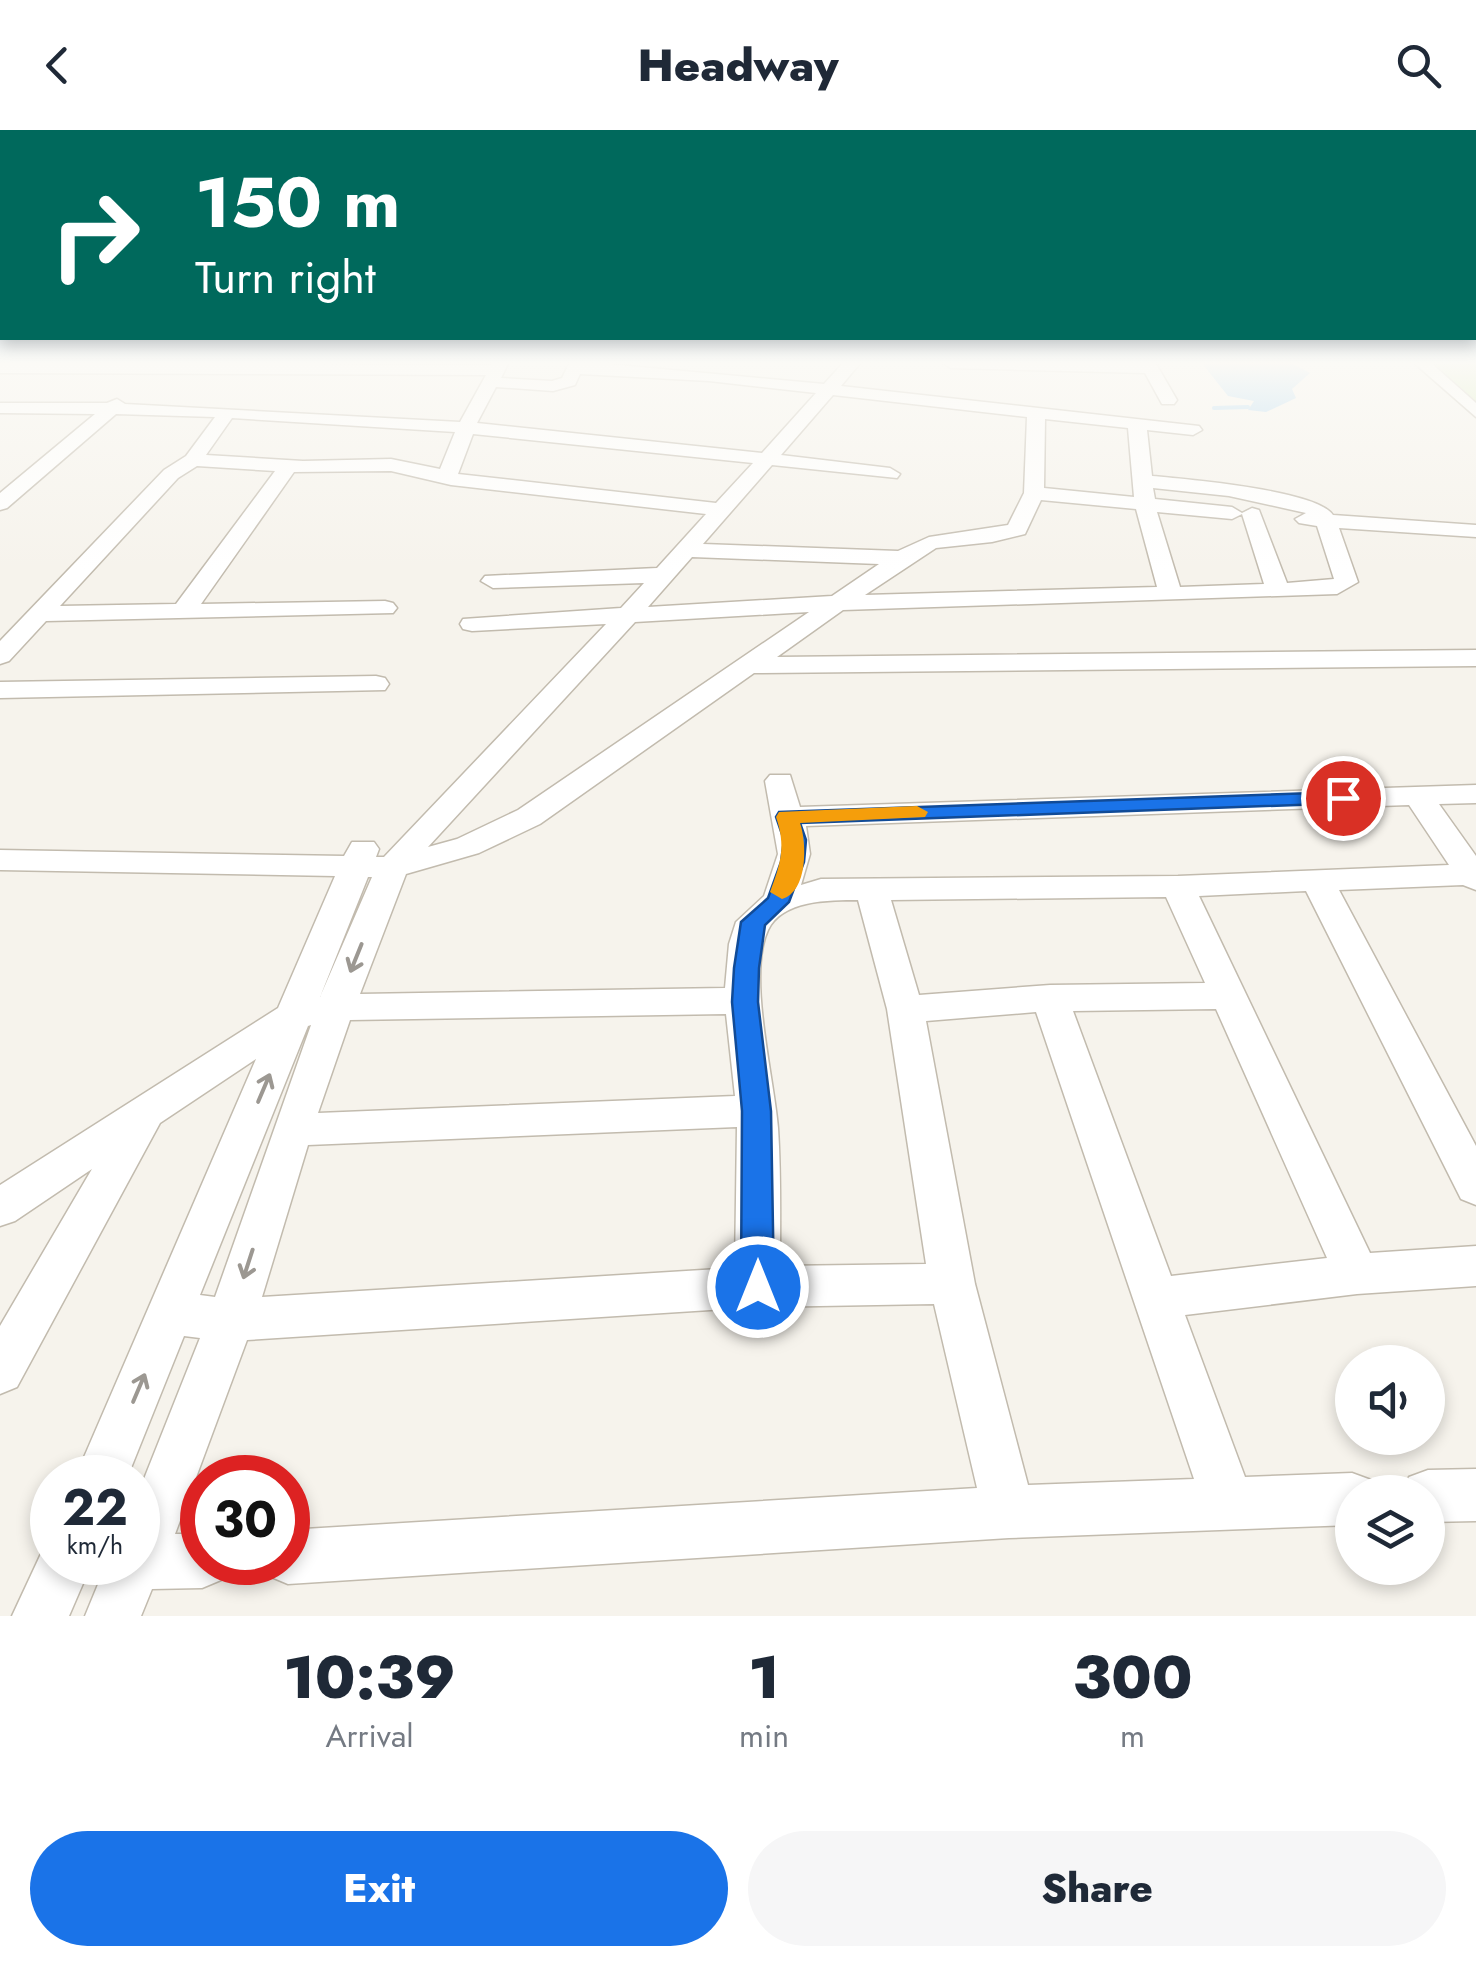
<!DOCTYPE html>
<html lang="en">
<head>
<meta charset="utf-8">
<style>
	:root { --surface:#fff; --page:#f6f6f7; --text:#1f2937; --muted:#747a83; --accent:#1a73e8 }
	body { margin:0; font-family:Jost,sans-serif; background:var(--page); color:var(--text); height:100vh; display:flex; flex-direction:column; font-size:38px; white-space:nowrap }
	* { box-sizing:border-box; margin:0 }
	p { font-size:32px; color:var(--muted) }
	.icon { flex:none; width:55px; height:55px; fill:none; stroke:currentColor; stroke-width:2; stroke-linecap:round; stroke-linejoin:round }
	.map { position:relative; height:1486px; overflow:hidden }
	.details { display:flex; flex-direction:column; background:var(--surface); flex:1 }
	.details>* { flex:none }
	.top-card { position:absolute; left:0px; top:0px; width:1478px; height:210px; box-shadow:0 5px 15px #0003; background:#00695c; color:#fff; overflow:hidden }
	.tools { position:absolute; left:1335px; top:1215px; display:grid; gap:20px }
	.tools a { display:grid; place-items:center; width:110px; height:110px; border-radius:50%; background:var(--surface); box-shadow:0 5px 15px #0003; font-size:50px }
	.speed { position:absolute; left:30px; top:1325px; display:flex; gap:20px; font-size:50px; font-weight:700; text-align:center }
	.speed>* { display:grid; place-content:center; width:130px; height:130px; border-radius:50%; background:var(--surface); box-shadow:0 5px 15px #0003; line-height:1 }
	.speed small { font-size:25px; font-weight:400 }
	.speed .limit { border:15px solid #d22; background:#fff; color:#111 }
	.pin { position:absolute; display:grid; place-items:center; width:85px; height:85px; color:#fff; margin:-42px; border:5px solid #fff; border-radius:50%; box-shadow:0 2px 10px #0007 }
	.me { position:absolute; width:110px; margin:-55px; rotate:0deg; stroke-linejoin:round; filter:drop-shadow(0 0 8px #0008) }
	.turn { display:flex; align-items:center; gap:35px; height:210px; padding:0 30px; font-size:45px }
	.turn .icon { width:130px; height:130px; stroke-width:2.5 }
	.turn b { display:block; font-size:70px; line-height:85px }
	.eta { display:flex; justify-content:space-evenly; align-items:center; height:170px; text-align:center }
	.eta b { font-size:60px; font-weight:800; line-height:70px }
	.action { display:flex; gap:20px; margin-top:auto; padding:20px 30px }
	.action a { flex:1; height:115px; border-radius:60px; background:var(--accent); color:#fff; font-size:40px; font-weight:800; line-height:115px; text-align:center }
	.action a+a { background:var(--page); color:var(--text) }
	header { display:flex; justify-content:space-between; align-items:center; height:130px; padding:0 30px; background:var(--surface); font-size:45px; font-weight:800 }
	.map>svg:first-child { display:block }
	.green { fill:#d2eab5 }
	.water { fill:#a9d4f2 }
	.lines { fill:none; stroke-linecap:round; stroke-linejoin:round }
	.stream { stroke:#a9d4f2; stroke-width:4 }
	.minor-casing { stroke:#c2bbae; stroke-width:3 }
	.minor { fill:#fff; fill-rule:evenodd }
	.oneway { stroke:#9c9892 }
	.route { fill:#1a73e8; stroke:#114b97; stroke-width:2.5 }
	.slow { fill:#f59e0b }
</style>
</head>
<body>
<header><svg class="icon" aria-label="back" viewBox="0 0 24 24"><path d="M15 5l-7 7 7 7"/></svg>Headway<svg class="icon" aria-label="search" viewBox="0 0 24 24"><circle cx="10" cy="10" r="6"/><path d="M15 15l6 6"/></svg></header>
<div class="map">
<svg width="1476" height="1486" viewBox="0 0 1476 1486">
	<rect width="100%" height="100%" fill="#f6f3ec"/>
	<path class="green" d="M1427,232H1476V272Z"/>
	<path class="water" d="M1201,232H1289L1310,243L1292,259L1296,268L1266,282L1248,280L1254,271L1228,266Z"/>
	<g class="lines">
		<path class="stream" d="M1214,278L1248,277"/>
		<g class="minor-casing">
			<g id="minor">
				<path d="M493,232H509L501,248L552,251L562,248L570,232H586L824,254L844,232H861L841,256L1199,296L1202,300L1193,305L1147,300L1152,346C1185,349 1317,360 1333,385L1476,395V407L1339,398L1358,452L1337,464L843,480L777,527L1476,520V536L754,543L540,694L479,723L406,744L360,864L725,858L729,814L736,792L764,766L778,724L765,651L770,645H790L800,677L1476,655V673L1439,674L1476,726V760L1463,755L1339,760L1476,1016V1075L1461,1069L1306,761L1199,766L1370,1123L1476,1116V1156L1357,1164L1185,1185L1245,1347L1352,1343L1371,1350L1376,1362H1352V1395L1009,1408L288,1454L269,1446L263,1432H288V1400L977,1358L934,1174L757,1177L247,1210L175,1404H202V1432H229L221,1450L202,1458L152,1459L141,1486H85L99,1452L91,1435L69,1486H12L46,1413L52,1410V1432H138V1364L200,1208L184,1206L127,1348H75L256,929L160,993L17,1257L0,1264V1196L92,1039L15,1091L0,1096V1055L278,878L335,746L0,740V720L344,726L352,712H374L379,719L376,727H384L606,494L472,501L463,499L460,494L463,489L621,478L644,453L493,458L481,451L485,446L657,438L706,384L451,355L391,341L294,342L201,474L385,471L393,473L397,478L393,483L46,491L9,531L0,534V511L164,340L186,326L215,287L116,284L7,378L0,380V363L95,284L0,283V273H107L117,269L125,274L460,292L486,245L0,243V233L491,235ZM580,244L709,251L816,263L762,323L477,293L496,257L553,261L575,255ZM833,265L1027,287L1024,363L1008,395L929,407L898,421L703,414L772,335L897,348L900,344L890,338L781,325ZM232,288L455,302L440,339L391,329L303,331L206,325ZM1045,289L1128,298L1134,367L1044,358ZM473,304L753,333L716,373L458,344ZM197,336L275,341L176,474L60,476L178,348ZM1153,358L1229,366L1306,383L1295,389L1299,393L1317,396L1334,449L1287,453L1259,380L1252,378L1242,383L1232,377L1155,369ZM1041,370L1136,379L1157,457L865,465L936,418L992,412L1025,404ZM1157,382L1232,389L1242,384L1264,454L1180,457ZM692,427L879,434L832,466L648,477ZM809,482L518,680L457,709L428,717L635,492ZM1409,675L1449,735L1178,746L821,749L801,755L810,724L806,696ZM368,747H372L320,867ZM1166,767L1205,853L1050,855L919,865L891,770ZM858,770L887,879L926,1134L780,1136C780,1090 781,1044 778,998C774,947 747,845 768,800C782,770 829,770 858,770ZM1216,879L1327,1128L1171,1146L1073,881ZM1036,882L1194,1349L1028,1355L975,1154L926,891ZM726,884L735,966L318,983L350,890ZM311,895L215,1167L200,1165L308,896ZM737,997L735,1138L262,1167L308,1015Z"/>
				<path d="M1155,232L1177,270L1174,274H1162L1145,243L951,238L943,233Z"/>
				<path d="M1413,232H1430L1476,273V287Z"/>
				<path d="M376,546L385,548L389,554L385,560L0,568V552Z"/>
				<path d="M1476,1339V1391L1428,1392V1362H1403L1409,1347L1428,1340Z"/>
			</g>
		</g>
		<use href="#minor" class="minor"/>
	</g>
	<defs><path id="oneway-shaft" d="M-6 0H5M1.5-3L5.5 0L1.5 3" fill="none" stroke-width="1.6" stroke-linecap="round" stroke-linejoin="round" transform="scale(2.5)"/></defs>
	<g class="oneway">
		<use href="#oneway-shaft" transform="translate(356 828) rotate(112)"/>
		<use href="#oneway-shaft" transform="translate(264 958) rotate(-67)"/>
		<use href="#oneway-shaft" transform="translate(248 1134) rotate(108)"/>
		<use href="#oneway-shaft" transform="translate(139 1258) rotate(-67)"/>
	</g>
	<linearGradient id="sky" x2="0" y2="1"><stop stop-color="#8fc1ec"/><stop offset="0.53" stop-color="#fbfaf6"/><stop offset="1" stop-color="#fbfaf6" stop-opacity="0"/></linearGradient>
	<rect width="1476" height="440" fill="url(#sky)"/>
	<path class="route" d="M1343,662L1350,664L1354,668L1350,673L800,693L806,710L804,732L789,772L765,795L759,838L758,872L771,981L774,1157L769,1167L758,1171L746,1167L741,1157L742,981L732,872L734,838L741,792L768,768L781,732L784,710L776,687L779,682Z"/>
	<path class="slow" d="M917,676L928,682L925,687L800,693C807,713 808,762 782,769L770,762C781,733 786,716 776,687L779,682Z"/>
</svg>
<div class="tools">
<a><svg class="icon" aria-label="sound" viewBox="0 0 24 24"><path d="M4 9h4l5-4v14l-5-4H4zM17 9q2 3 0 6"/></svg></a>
<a><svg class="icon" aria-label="layers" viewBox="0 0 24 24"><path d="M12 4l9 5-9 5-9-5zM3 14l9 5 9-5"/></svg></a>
</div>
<div class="speed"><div>22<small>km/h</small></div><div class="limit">30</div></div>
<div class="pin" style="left:1343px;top:668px;background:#d93025"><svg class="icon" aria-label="arrive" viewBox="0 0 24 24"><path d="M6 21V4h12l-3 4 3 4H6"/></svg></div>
<svg class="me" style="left:758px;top:1157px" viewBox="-20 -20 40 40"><circle r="17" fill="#1a73e8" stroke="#fff" stroke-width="3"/><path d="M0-11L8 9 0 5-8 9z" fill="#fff"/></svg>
<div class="top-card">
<div class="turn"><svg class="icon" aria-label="right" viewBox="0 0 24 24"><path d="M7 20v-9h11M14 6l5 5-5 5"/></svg><div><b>150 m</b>Turn right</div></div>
</div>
</div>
<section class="details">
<div class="eta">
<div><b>10:39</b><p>Arrival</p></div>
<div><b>1</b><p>min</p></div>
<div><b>300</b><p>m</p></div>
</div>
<div class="action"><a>Exit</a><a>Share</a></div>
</section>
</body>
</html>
